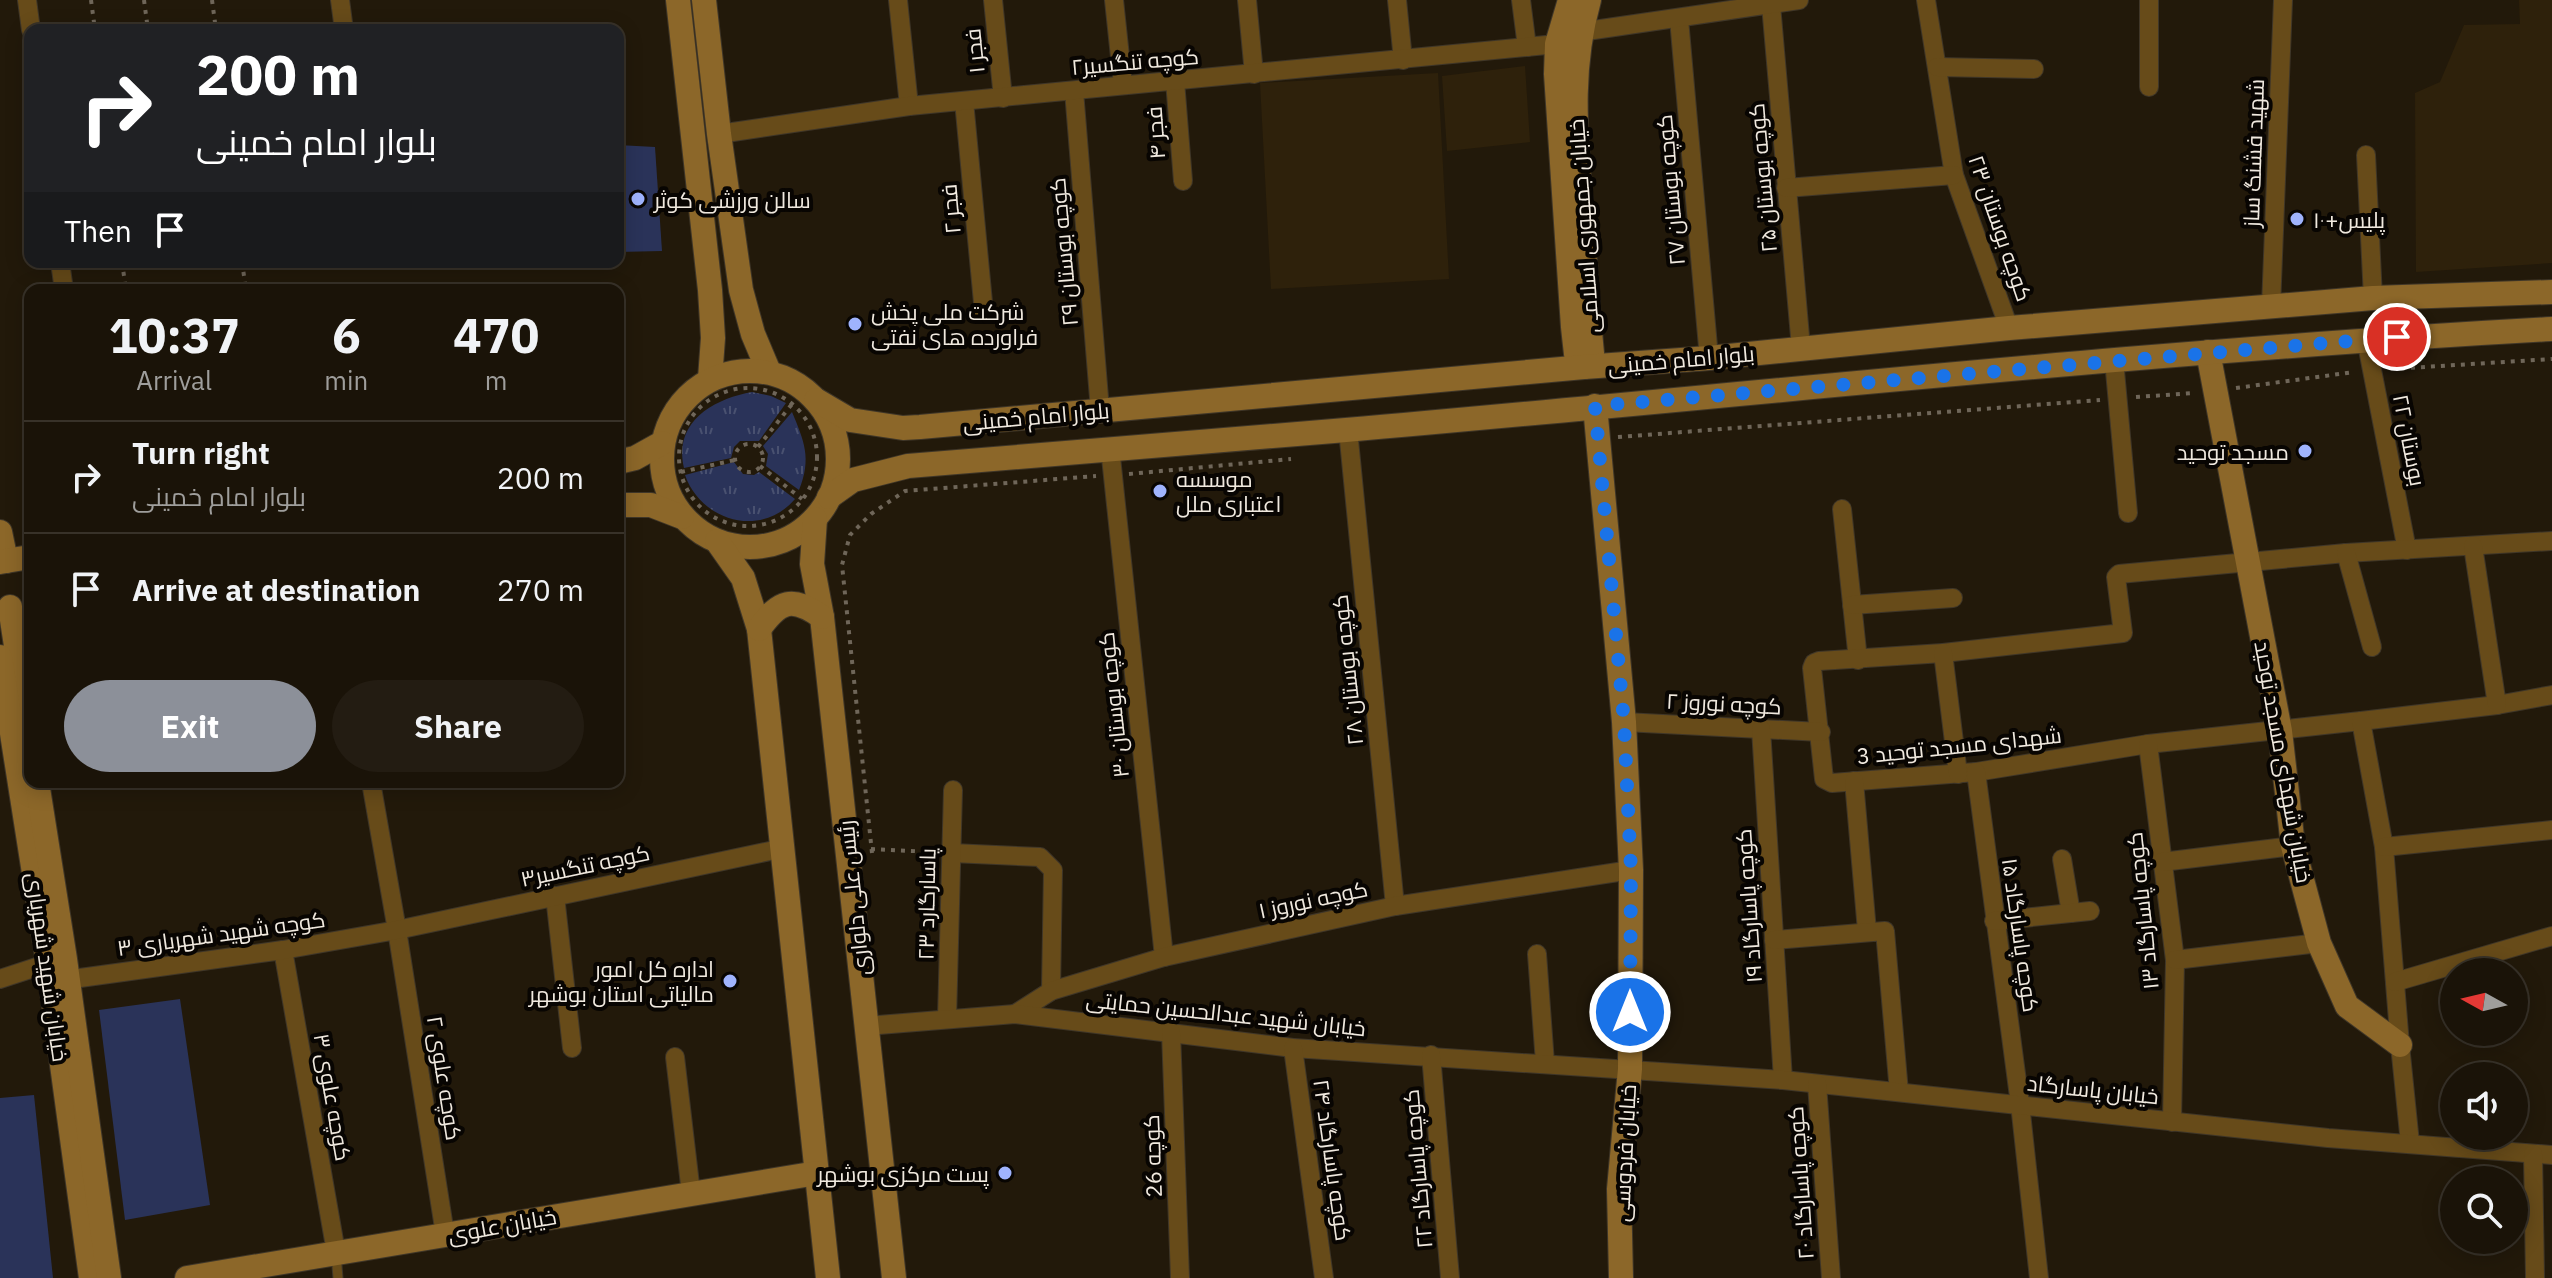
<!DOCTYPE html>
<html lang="en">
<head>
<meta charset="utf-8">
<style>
	:root { --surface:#1a1308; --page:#231c12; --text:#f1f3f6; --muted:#9f9e9c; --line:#383229; --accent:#8c9099 }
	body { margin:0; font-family:"IBM Plex Sans",Cairo,sans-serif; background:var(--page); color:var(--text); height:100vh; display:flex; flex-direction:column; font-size:30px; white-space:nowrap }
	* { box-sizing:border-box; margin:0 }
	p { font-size:26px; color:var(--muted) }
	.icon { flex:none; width:44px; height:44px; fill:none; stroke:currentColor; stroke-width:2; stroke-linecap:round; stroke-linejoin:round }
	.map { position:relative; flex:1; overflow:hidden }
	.panel { position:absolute; left:24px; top:284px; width:600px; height:504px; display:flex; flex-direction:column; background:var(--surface); border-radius:16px; box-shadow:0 4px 20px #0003,0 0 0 2px var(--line) }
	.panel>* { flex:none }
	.hud { position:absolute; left:24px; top:24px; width:600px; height:244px; border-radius:16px; box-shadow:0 4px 20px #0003,0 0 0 2px var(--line); background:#202124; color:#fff; overflow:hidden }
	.needle { width:52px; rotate:278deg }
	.tools { position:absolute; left:2440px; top:958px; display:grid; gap:16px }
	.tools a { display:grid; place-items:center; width:88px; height:88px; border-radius:50%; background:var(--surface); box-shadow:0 4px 20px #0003,0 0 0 2px var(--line); font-size:40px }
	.pin { position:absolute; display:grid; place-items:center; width:68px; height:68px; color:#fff; margin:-34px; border:4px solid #fff; border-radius:50%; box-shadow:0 2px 8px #0007 }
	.me { position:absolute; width:88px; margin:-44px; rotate:0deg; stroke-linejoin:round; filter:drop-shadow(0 0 6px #0008) }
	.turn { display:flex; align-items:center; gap:28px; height:168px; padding:0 40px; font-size:36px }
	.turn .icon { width:104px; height:104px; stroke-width:2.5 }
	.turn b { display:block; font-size:56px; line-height:68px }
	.then { display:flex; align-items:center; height:76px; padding:0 40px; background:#0003; gap:16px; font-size:30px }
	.eta { display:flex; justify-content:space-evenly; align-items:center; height:136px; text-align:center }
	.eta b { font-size:48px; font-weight:800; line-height:56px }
	.primary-button { display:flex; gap:16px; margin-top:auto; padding:16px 40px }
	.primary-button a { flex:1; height:92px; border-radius:48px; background:var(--accent); color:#fff; font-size:32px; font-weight:800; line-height:92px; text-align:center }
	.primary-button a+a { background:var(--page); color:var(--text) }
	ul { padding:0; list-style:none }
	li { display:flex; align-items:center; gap:24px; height:112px; padding:0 40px; border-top:2px solid var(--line) }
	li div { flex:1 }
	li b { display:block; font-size:30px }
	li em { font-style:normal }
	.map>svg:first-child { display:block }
	.built { fill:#2e210b }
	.grass { fill:url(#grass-tufts) }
	.pitch { fill:#2a3359 }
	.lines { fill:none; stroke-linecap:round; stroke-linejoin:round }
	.lane-casing { stroke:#3f3628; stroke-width:11 }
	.street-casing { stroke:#3f3628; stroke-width:20 }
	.secondary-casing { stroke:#3f3628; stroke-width:26 }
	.path { stroke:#6f6659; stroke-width:4; stroke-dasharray:4 6; stroke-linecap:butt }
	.lane { stroke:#674b19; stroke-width:9 }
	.street { stroke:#674b19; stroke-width:18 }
	.secondary { stroke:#8c6729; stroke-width:24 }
	.route { stroke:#1a73e8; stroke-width:14; stroke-dasharray:0 25.2 }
	.poi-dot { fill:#9fb3fd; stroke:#080502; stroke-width:3 }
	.labels { text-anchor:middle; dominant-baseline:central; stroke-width:8; stroke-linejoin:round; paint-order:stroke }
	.street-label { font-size:22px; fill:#f0e9df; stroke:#080502 }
	.poi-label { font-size:22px; fill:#f0e9df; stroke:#080502; text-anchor:start }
</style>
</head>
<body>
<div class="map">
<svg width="2552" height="1278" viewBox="0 0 2552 1278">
	<defs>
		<pattern id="grass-tufts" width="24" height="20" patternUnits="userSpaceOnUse" patternTransform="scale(2)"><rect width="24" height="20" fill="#2a3359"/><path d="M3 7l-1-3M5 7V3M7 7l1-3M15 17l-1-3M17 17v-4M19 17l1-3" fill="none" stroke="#495170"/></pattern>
	</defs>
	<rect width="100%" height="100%" fill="#22190a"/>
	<g class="built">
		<path d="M2519,0H2552V263L2416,272L2415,93L2440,82L2464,25L2520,24Z"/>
		<path d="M1525,66L1530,142L1447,151L1442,76Z"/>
		<path d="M1438,73L1449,279L1271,289L1260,83Z"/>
	</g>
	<g class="grass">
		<path d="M752,392L771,396L786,403L759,441H740L734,447L731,458L684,468C673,422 713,399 752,392Z"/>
		<path d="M792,412C804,441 812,458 799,490L766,466L768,454L763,446Z"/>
		<path d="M734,462L743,474L754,475L759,472L795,499C761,539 701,521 685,475Z"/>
	</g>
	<g class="pitch">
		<path d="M618,145L655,147L662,251L618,252Z"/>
		<path d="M180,999L210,1205L125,1220L99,1010Z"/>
		<path d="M34,1095L53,1278H0V1098Z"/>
	</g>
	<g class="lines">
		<g class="lane-casing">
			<path id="lane" d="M336,1254L338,1278"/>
		</g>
		<g class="street-casing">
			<g id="street">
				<path d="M27,0L31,30"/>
				<path d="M340,0L344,30"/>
				<path d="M898,0L909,106"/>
				<path d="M993,0L1003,98"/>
				<path d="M1114,0L1123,85"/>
				<path d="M1247,0L1254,74"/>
				<path d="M1397,0L1403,60"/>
				<path d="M1521,0L1527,47"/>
				<path d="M1926,0L1954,175L2009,328"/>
				<path d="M1771,5L1801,348"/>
				<path d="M1679,19L1709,358"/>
				<path d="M1580,32L1799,0"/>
				<path d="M1937,67L2034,69"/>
				<path d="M1175,81L1183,181"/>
				<path d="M2149,87V0"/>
				<path d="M1074,91L1100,410"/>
				<path d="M964,101L984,313"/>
				<path d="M719,134L909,106L1557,44"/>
				<path d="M2366,155L2373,298"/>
				<path d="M1786,188L1954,175"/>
				<path d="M60,262L64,290"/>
				<path d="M2271,307L2283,0"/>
				<path d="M2366,339L2407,550"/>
				<path d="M2114,360L2128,513"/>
				<path d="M1348,430L1395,906"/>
				<path d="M1110,448L1164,957"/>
				<path d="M1842,509L1858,660"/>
				<path d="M2552,541L2346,553L2119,574L2116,577L2123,633L1943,653L1819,661L1814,663L1812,668L1824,779L1832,783L1976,772L2148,744L2361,721L2497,705L2552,695"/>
				<path d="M2473,546L2497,705"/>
				<path d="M2346,553L2372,647"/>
				<path d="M1852,605L1953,598"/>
				<path d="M1943,653L1958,774"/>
				<path d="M2361,721L2384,847L2400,1045L2410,1143"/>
				<path d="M1624,722L1821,732"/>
				<path d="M1761,729L1783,1080"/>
				<path d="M2148,744L2175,960L2172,1122"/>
				<path d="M1976,772L2020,1104L2039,1278"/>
				<path d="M1854,781L1867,931"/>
				<path d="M371,782L397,930L445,1234"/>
				<path d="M2384,847L2552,830"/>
				<path d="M952,853L1040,857L1053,870L1051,991"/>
				<path d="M2062,859L2071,913"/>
				<path d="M2162,862L2293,846"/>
				<path d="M555,896L572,1048"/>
				<path d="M1994,921L2090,911"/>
				<path d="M1774,940L1885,931L1899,1092"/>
				<path d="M283,950L336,1252"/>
				<path d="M1537,954L1545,1063"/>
				<path d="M2175,960L2319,943"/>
				<path d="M0,979L58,960"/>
				<path d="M58,981L283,950L397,930L784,848"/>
				<path d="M2395,982L2552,936"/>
				<path d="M1015,1014L1051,991L1164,957L1395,906L1631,870"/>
				<path d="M947,1019L953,790"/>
				<path d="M866,1026L1015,1014L1293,1048L1783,1080L2328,1138L2552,1155"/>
				<path d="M1171,1032L1180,1278"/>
				<path d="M1293,1048L1324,1278"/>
				<path d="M1431,1055L1450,1278"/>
				<path d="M675,1057L691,1193"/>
				<path d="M1817,1084L1831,1278"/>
				<path d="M2533,1154L2535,1278"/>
			</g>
		</g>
		<g class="secondary-casing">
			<g id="secondary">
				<path d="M678,0L710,290L713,338L710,379"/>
				<path d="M704,0L719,134L741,290L753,334L769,372"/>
				<path d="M1570,0L1557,44L1556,74L1573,327L1576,354L1584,367L1592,353C1587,304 1585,255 1581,206C1576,134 1569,71 1589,0"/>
				<path d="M2208,352L2280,731L2293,846L2319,943L2347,1006L2400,1045"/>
				<circle cx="750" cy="459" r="88"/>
				<path d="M816,400L850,420L903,428L920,427L1584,367L1709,358L2009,328L2373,298L2552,292"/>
				<path d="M1595,406L1624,722L1631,870L1630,1069L1619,1189L1621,1278"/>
				<path d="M618,462L635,458L662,443"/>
				<path d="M829,497L853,480L908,466C1054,453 1200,443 1346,430C1748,395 2149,351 2552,329"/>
				<path d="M618,505H651L682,517"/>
				<path d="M815,519L812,564L822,617L894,1278"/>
				<path d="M0,532L6,561"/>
				<path d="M717,541L743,578L759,629L828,1278"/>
				<path d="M0,562L30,557"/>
				<path d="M10,607L30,736"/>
				<path d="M759,629C780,600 792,596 822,617"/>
				<path d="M0,657L48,962L91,1278"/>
				<path d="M37,782L65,959L109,1278"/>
				<path d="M187,1278L817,1173"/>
			</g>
		</g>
		<g class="path">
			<path d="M91,0L95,30"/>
			<path d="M144,0L148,30"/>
			<path d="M212,0L216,30"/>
			<path d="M122,262L126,290"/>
			<path d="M242,262L246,290"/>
			<path d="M2391,369L2552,359"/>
			<path d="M2236,388L2354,372"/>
			<circle cx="748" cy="457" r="69"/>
			<path d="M2136,397L2195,393"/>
			<path d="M1618,437L2100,400"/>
			<circle cx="749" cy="458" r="14"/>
			<path d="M758,447L792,404"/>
			<path d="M760,466L802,499"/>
			<path d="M681,472L735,460"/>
			<path d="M1129,474L1291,459"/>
			<path d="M871,849L933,852"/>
			<path d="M872,853L842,565L850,535L871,514L905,491L1096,476"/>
		</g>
		<use href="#lane" class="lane"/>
		<use href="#street" class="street"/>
		<use href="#secondary" class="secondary"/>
	</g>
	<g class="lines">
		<path class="route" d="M1630,1012L1631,870L1624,722L1595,406L2397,337"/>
	</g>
	<g class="poi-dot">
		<circle cx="638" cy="199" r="8"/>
		<circle cx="2297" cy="219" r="8"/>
		<circle cx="855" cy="324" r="8"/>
		<circle cx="2305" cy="451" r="8"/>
		<circle cx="1160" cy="491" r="8"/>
		<circle cx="730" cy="981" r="8"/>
		<circle cx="1005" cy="1173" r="8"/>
	</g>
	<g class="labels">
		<g class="street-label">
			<text transform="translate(974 51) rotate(-96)">فجر ۱</text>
			<text transform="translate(1135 61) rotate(-5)">کوچه تنگسیر۲</text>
			<text transform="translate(1155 133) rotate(-94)">فجر ۴</text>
			<text transform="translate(2253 153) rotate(-88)">شهید فشنگ ساز</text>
			<text transform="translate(1762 178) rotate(-95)">کوچه بوستان ۲۵</text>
			<text transform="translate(1670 190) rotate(-95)">کوچه بوستان ۲۷</text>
			<text transform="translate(950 209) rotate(-95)">فجر ۲</text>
			<text transform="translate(1583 226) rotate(-94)">خیابان جمهوری اسلامی</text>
			<text transform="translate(2001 228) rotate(71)">کوچه بوستان ۲۳</text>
			<text transform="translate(1063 252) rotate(-95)">کوچه بوستان ۲۹</text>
			<text transform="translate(1681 359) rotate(-5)">بلوار امام خمینی</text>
			<text transform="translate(1036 416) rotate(-5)">بلوار امام خمینی</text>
			<text transform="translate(2410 440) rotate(79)">بوستان ۲۲</text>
			<text transform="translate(1347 670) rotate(-96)">کوچه بوستان ۲۸</text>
			<text transform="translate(1724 703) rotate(3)">کوچه نوروز ۲</text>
			<text transform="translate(1113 705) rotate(-96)">کوچه بوستان ۳۰</text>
			<text transform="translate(1959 745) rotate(-6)">شهدای مسجد توحید 3</text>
			<text transform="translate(2284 762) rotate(80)">خیابان شهدای مسجد توحید</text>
			<text transform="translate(585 865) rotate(-12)">کوچه تنگسیر۳</text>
			<text transform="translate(853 898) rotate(-96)">رئیس علی دلواری</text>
			<text transform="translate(1313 899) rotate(-12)">کوچه نوروز ۱</text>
			<text transform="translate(926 904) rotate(-89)">پاسارگارد ۲۳</text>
			<text transform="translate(1748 906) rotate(-94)">کوچه پاسارگاد ۱۹</text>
			<text transform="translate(2142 911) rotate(-96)">کوچه پاسارگاد ۱۳</text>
			<text transform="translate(221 933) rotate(-8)">کوچه شهید شهریاری ۳</text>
			<text transform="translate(2021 935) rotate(82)">کوچه پاسارگاد ۱۵</text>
			<text transform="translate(48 967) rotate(82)">خیابان شهید شهریاری</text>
			<text transform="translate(1226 1013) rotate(6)">خیابان شهید عبدالحسین حمایتی</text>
			<text transform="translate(445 1078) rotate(81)">کوچه علوی ۲</text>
			<text transform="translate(2093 1089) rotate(6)">خیابان پاسارگاد</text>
			<text transform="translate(333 1097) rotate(80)">کوچه علوی ۳</text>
			<text transform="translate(1624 1153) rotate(-87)">خیابان فردوسی</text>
			<text transform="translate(1152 1156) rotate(-92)">کوچه 26</text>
			<text transform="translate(1333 1160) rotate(82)">کوچه پاسارگاد ۲۴</text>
			<text transform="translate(1417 1169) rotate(-95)">کوچه پاسارگاد ۲۲</text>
			<text transform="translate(1800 1183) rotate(-94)">کوچه پاسارگاد ۲۰</text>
			<text transform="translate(502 1225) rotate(-10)">خیابان علوی</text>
		</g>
		<g class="poi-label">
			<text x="654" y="199">سالن ورزشی کوثر</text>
			<text x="2313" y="219">پلیس+۱۰</text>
			<text x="871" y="311">شرکت ملی پخش<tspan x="871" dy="25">فراورده های نفتی</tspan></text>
			<text x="2289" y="451" text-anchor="end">مسجد توحید</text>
			<text x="1176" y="478">موسسه<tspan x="1176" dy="25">اعتباری ملل</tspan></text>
			<text x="714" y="968" text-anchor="end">اداره کل امور<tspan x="714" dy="25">مالیاتی استان بوشهر</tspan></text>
			<text x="989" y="1173" text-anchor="end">پست مرکزی بوشهر</text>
		</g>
	</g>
</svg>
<div class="tools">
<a><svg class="needle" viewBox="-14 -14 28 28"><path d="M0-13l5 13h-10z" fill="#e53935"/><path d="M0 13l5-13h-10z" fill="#9f9e9c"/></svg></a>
<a><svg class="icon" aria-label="sound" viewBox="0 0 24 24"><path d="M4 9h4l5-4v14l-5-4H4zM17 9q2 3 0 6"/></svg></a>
<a><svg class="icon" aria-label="search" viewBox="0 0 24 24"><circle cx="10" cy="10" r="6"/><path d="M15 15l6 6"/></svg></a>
</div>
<div class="pin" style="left:2397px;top:337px;background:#d93025"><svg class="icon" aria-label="arrive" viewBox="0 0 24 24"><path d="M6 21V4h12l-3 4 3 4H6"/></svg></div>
<svg class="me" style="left:1630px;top:1012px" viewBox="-20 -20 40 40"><circle r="17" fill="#1a73e8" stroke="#fff" stroke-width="3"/><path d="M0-11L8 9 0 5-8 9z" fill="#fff"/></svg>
<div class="hud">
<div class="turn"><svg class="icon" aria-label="right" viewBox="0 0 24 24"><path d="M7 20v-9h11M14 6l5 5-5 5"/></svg><div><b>200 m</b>بلوار امام خمینی</div></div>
<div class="then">Then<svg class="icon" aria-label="arrive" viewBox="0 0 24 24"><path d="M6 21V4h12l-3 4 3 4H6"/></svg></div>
</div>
<section class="panel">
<div class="eta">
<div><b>10:37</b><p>Arrival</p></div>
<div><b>6</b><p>min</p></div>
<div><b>470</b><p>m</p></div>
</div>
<ul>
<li><svg class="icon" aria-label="right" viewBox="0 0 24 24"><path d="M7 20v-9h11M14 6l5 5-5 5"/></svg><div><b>Turn right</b><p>بلوار امام خمینی</p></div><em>200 m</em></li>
<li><svg class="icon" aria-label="arrive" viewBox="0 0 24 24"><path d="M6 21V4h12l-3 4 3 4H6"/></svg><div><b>Arrive at destination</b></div><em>270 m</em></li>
</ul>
<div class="primary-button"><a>Exit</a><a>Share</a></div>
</section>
</div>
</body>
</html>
